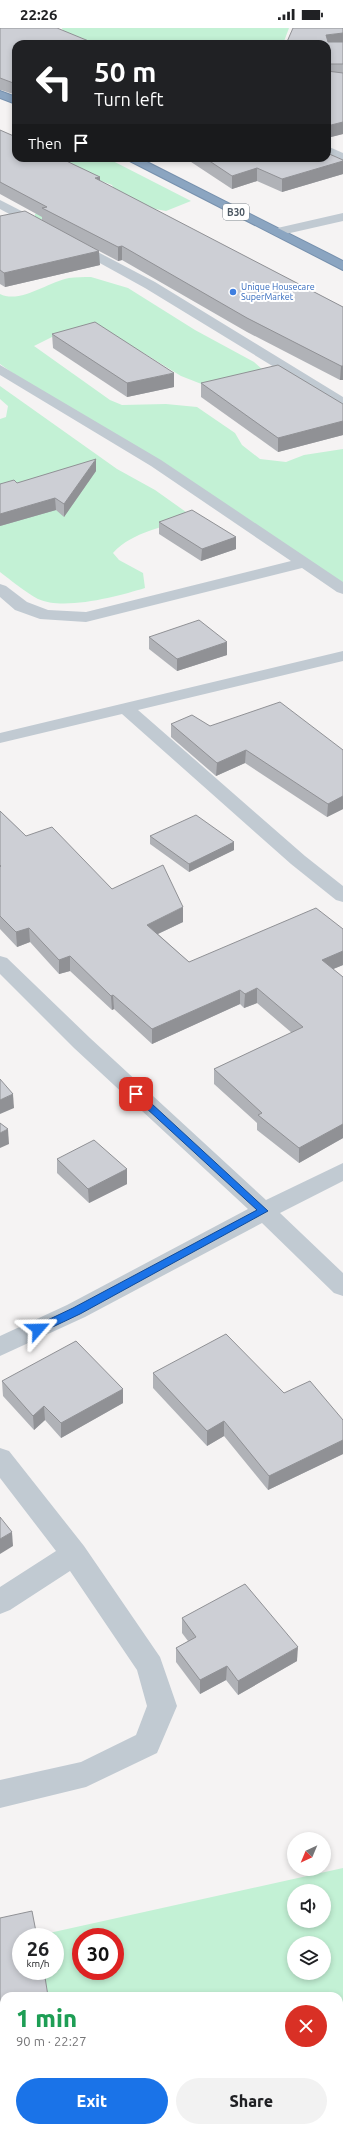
<!DOCTYPE html>
<html lang="en">
<head>
<meta charset="utf-8">
<style>
	:root { --surface:#fff; --page:#f2f2f2; --text:#202124; --muted:#757577; --accent:#1a73e8 }
	body { margin:0; font-family:Ubuntu,sans-serif; background:var(--page); color:var(--text); height:100vh; display:flex; flex-direction:column; font-size:15px; white-space:nowrap }
	* { box-sizing:border-box; margin:0 }
	p { font-size:13px; color:var(--muted) }
	.icon { flex:none; width:22px; height:22px; fill:none; stroke:currentColor; stroke-width:2; stroke-linecap:round; stroke-linejoin:round }
	.map { position:relative; flex:1; overflow:hidden }
	.details { position:absolute; left:0px; top:1964px; width:343px; height:140px; display:flex; flex-direction:column; background:var(--surface); border-radius:12px 12px 0 0; box-shadow:0 2px 6px #0003 }
	.details>* { flex:none }
	.top-card { position:absolute; left:12px; top:12px; width:319px; height:122px; border-radius:12px; box-shadow:0 2px 6px #0003; background:#202124; color:#fff; overflow:hidden }
	.needle { width:26px; rotate:224deg }
	.buttons { position:absolute; left:287px; top:1804px; display:grid; gap:8px }
	.buttons a { display:grid; place-items:center; width:44px; height:44px; border-radius:50%; background:var(--surface); box-shadow:0 2px 6px #0003; font-size:20px }
	.speed { position:absolute; left:12px; top:1900px; display:flex; gap:8px; font-size:20px; font-weight:700; text-align:center }
	.speed>* { display:grid; place-content:center; width:52px; height:52px; border-radius:50%; background:var(--surface); box-shadow:0 2px 6px #0003; line-height:1 }
	.speed small { font-size:10px; font-weight:400 }
	.speed .limit { border:6px solid #d22; background:#fff; color:#111 }
	.pin { position:absolute; display:grid; place-items:center; width:34px; height:34px; color:#fff; margin:-17px; border-radius:8px; box-shadow:0 2px 6px #0006 }
	.me { position:absolute; width:44px; margin:-22px; rotate:65deg; stroke-linejoin:round; filter:drop-shadow(0 0 3px #0008) }
	.turn { display:flex; align-items:center; gap:14px; height:84px; padding:0 16px; font-size:18px }
	.turn .icon { width:52px; height:52px; stroke-width:2.5 }
	.turn b { display:block; font-size:28px; line-height:34px }
	.then { display:flex; align-items:center; height:38px; padding:0 16px; background:#0003; gap:8px; font-size:15px }
	.round { display:grid; place-items:center; flex:none; width:42px; height:42px; border-radius:21px; background:var(--page) }
	.head { display:flex; align-items:center; justify-content:space-between; height:68px; padding:0 16px }
	h1 { font-size:24px; font-weight:800; line-height:30px; color:#1e9e55 }
	.cta { display:flex; gap:8px; margin-top:auto; padding:8px 16px }
	.cta a { flex:1; height:46px; border-radius:24px; background:var(--accent); color:#fff; font-size:16px; font-weight:800; line-height:46px; text-align:center }
	.cta a+a { background:var(--page); color:var(--text) }
	.status { display:flex; justify-content:space-between; align-items:center; height:28px; padding:0 20px; background:var(--surface); direction:ltr }
	.status svg { height:11px; fill:currentColor }
	.map>svg:first-child { display:block }
	.green { fill:#c3f1d5; fill-rule:evenodd }
	.lines { fill:none; stroke-linecap:round; stroke-linejoin:round }
	.highway-casing { stroke:#7690ad; stroke-width:2 }
	.minor { fill:#c1cad2; fill-rule:evenodd }
	.highway { fill:#8ba5c1; fill-rule:evenodd }
	.wall { fill:#b0b2b7 }
	.shaded-wall { fill:#909195 }
	.building { fill:#cdcfd5; stroke:#909195 }
	.route { fill:#1a73e8; stroke:#114b97 }
	.shop-dot { fill:#3f7fe0; stroke:#fff; stroke-width:1.5 }
	.labels { text-anchor:middle; dominant-baseline:central; stroke-width:4; stroke-linejoin:round; paint-order:stroke }
	.far-shop-label { font-size:9px; fill:#366cbe; stroke:#fff; text-anchor:start }
	.shield { fill:#fff; stroke:#808990; stroke-width:1 }
	.shield-label { font-size:10px; font-weight:bold; fill:#4a5661 }
</style>
</head>
<body>
<div class="status"><b>22:26</b><svg viewBox="0 0 49 12"><path d="M0 12V9h3v3zM5 12V6h3v6zM10 12V3h3v9zM15 12V0h3v12zM26 1h20v11H26zM47 4h2v5h-2z"/></svg></div>
<div class="map">
<svg width="343" height="2104" viewBox="0 0 343 2104">
	<rect width="100%" height="100%" fill="#f5f3f3"/>
	<g class="green">
		<path d="M62,0H289L283,16H92L64,6Z"/>
		<path d="M0,114L16,130H107L191,173L166,183L139,178L50,193L35,191V186L59,177L115,163L112,157L88,148L10,144Z"/>
		<path d="M91,249L128,260L195,302L254,334L263,342L204,357L181,348L119,310L62,304L34,318L110,372L122,377L166,376L197,379L235,405L242,417L260,431L286,434L304,427L343,421V555L74,389L0,336V266C20,276 48,254 69,250C76,249 83,249 91,249Z"/>
		<path d="M0,358L117,441L155,462L193,489C166,499 133,503 113,525L119,532L143,545L145,560C119,568 64,583 38,571C25,564 12,553 0,544V391L6,389L8,378L0,371Z"/>
		<path d="M343,1840V2104H0V1916L21,1943H55V1909H31ZM294,1863H324V1893H294ZM81,1909H115V1943H81ZM294,1915H324V1945H294ZM4,1968H339V2100H4Z"/>
	</g>
	<g class="lines">
		<g class="highway-casing">
			<g id="highway">
				<path d="M0,63L16,69V76L0,70Z"/>
				<path d="M124,130H139L343,233V242Z"/>
			</g>
		</g>
		<g class="minor">
			<path d="M327,118L343,125V132L327,125Z"/>
			<path d="M0,172L47,196L49,199L43,203L39,202L0,181Z"/>
			<path d="M343,185V193L277,208L271,204L273,201Z"/>
			<path d="M73,211L155,254L343,369V379L338,378L145,260L69,218L67,215L69,212Z"/>
			<path d="M0,337L161,432L343,554V566L337,564L302,540L86,594L40,591L15,582L0,569V556L6,558L27,574L48,582L86,584L291,533L151,438L0,347Z"/>
			<path d="M343,623V633L138,682L305,828L343,858V874L336,872L291,836L122,686L0,715V705Z"/>
			<path d="M0,928L7,930L90,1010L266,1172L343,1135V1153L280,1185L343,1245V1268L334,1265L262,1195L85,1289L0,1328V1308L67,1277L248,1181L74,1020L0,946Z"/>
			<path d="M0,1420L9,1423L84,1518L160,1629L177,1678L157,1725L86,1759L0,1780V1752L81,1734L136,1707L147,1678L137,1642L70,1543L10,1582L0,1586V1559L56,1523L0,1450Z"/>
		</g>
		<use href="#highway" class="highway"/>
	</g>
	<g class="wall">
		<path d="M0,0L16,16V67L1,62H0Z"/>
		<path d="M343,0V106L327,110V16Z"/>
		<path d="M0,102L343,279V352H340L247,304L122,232L118,233L84,215L100,237L5,259L0,256V188L42,192V189L0,166Z"/>
		<path d="M185,130H327L343,132V146L282,164L257,153L232,161Z"/>
		<path d="M52,306L174,359L127,369L53,320Z"/>
		<path d="M201,355L343,376V407L278,424L201,369Z"/>
		<path d="M96,443L64,489L56,482L0,498V456L17,455Z"/>
		<path d="M159,494L236,509V521L201,533L159,506Z"/>
		<path d="M149,609L227,614V627L177,643L149,621Z"/>
		<path d="M171,696L210,698L343,722V781L327,789L245,735L216,748L171,709Z"/>
		<path d="M0,783L26,808L112,861L183,894L158,906L189,934L343,901V937L333,941L343,949V1110L299,1135L257,1102V1095L214,1056V1041L292,1005L257,975L244,980L240,976L152,1016L114,981L112,982L70,943L59,946L30,914L17,919L0,901Z"/>
		<path d="M150,808L234,814V822L189,844L150,816Z"/>
		<path d="M57,1131L127,1141V1156L89,1175L57,1145Z"/>
		<path d="M153,1345L284,1365L343,1392V1426L268,1462L224,1408L207,1418L153,1360Z"/>
		<path d="M2,1353L123,1375L61,1410L45,1392L34,1402L3,1368Z"/>
		<path d="M182,1590L297,1633L238,1667L226,1652L200,1666L176,1634V1620L188,1613L182,1605Z"/>
	</g>
	<g class="shaded-wall">
		<path d="M343,5V16L327,18L326,7Z"/>
		<path d="M343,94V106L327,110V98Z"/>
		<path d="M343,133V146L282,164V151Z"/>
		<path d="M257,140V153L232,161V148Z"/>
		<path d="M100,149V162L95,150Z"/>
		<path d="M122,218V232L118,233V219Z"/>
		<path d="M99,223L100,237L5,259L4,245Z"/>
		<path d="M341,338H343V352H340Z"/>
		<path d="M174,345V359L127,369V355Z"/>
		<path d="M343,393V407L278,424V410Z"/>
		<path d="M96,431V443L64,489V476Z"/>
		<path d="M55,470L56,482L0,498V486Z"/>
		<path d="M236,509V521L201,533L202,521Z"/>
		<path d="M227,614V627L177,643V631Z"/>
		<path d="M246,722L245,735L216,748L217,735Z"/>
		<path d="M343,768V781L327,789L328,776Z"/>
		<path d="M234,814V822L189,844V836Z"/>
		<path d="M183,879V894L147,911V897Z"/>
		<path d="M29,900L30,914L17,919L16,904Z"/>
		<path d="M343,923V937L321,946L322,932Z"/>
		<path d="M70,928V943L59,946V932Z"/>
		<path d="M257,960V975L244,980L245,966Z"/>
		<path d="M240,962V976L152,1016V1001Z"/>
		<path d="M113,967L114,981L112,982L111,968Z"/>
		<path d="M13,1066L14,1080L0,1086V1072Z"/>
		<path d="M343,1096V1110L299,1135V1120Z"/>
		<path d="M8,1101L9,1116L0,1120V1105Z"/>
		<path d="M127,1141V1156L89,1175L88,1161Z"/>
		<path d="M123,1361V1375L61,1410V1395Z"/>
		<path d="M44,1378L45,1392L34,1402L33,1388Z"/>
		<path d="M224,1393V1408L207,1418V1403Z"/>
		<path d="M343,1412V1426L268,1462L269,1448Z"/>
		<path d="M12,1504L13,1518L0,1526V1511Z"/>
		<path d="M298,1619L297,1633L238,1667V1653Z"/>
		<path d="M227,1638L226,1652L200,1666V1652Z"/>
		<path d="M4,1989V2003L0,2004V1990Z"/>
	</g>
	<g class="building">
		<path d="M0,0H57L96,16H16V56L0,50Z"/>
		<path d="M293,0H343V5L326,7L328,14H343V36H328L327,38V16H286Z"/>
		<path d="M327,43L343,45V94L327,98Z"/>
		<path d="M0,102L16,109V130H60L100,149L95,150L343,279V338H341L247,290L122,218L118,219L42,180L47,179L0,154Z"/>
		<path d="M327,125L343,132V133L282,151L257,140L232,148L205,130H327Z"/>
		<path d="M25,183L99,223L4,245L0,242V188Z"/>
		<path d="M95,294L174,345L127,355L52,306Z"/>
		<path d="M278,337L343,376V393L278,410L201,355Z"/>
		<path d="M96,431L64,476L55,470L0,486V456L14,452L17,455Z"/>
		<path d="M192,482L236,509L202,521L159,494Z"/>
		<path d="M199,592L227,614L177,631L149,609Z"/>
		<path d="M280,674L343,722V768L328,776L246,722L217,735L171,696L192,687L210,698Z"/>
		<path d="M0,783L26,808L52,799L112,861L163,837L183,879L147,897L189,934L316,880L343,901V923L322,932L343,949V1096L299,1120L258,1087L262,1085L214,1041L303,999L257,960L245,966L240,962L152,1001L113,967L111,968L70,928L59,932L29,900L16,904L0,888V839L1,838L0,837Z"/>
		<path d="M196,787L234,814L189,836L150,808Z"/>
		<path d="M0,1051L13,1066L0,1072Z"/>
		<path d="M0,1095L8,1101L0,1105Z"/>
		<path d="M94,1112L127,1141L88,1161L57,1131Z"/>
		<path d="M226,1306L284,1365L310,1353L343,1392V1412L269,1448L224,1393L207,1403L153,1345Z"/>
		<path d="M76,1313L123,1361L61,1395L44,1378L33,1388L2,1353Z"/>
		<path d="M0,1489L12,1504L0,1511Z"/>
		<path d="M245,1556L298,1619L238,1653L227,1638L200,1652L176,1620L196,1609L182,1590Z"/>
		<path d="M32,1883L37,1909H21V1943H44L48,1968H4V1989L0,1990V1890Z"/>
	</g>
	<path class="route" d="M136,1063L139,1064L268,1183L80,1286L42,1304H35L33,1301L35,1298L73,1280L257,1182L133,1068V1064Z"/>
	<circle class="shop-dot" cx="233" cy="264" r="4"/>
	<g class="labels">
		<g class="far-shop-label">
			<text x="241" y="259">Unique Housecare<tspan x="241" dy="10">SuperMarket</tspan></text>
		</g>
		<rect class="shield" x="223" y="176" width="26" height="16" rx="3"/>
		<g class="shield-label">
			<text x="236" y="184">B30</text>
		</g>
	</g>
</svg>
<div class="buttons">
<a><svg class="needle" viewBox="-14 -14 28 28"><path d="M0-13l5 13h-10z" fill="#e53935"/><path d="M0 13l5-13h-10z" fill="#757577"/></svg></a>
<a><svg class="icon" aria-label="sound" viewBox="0 0 24 24"><path d="M4 9h4l5-4v14l-5-4H4zM17 9q2 3 0 6"/></svg></a>
<a><svg class="icon" aria-label="layers" viewBox="0 0 24 24"><path d="M12 4l9 5-9 5-9-5zM3 14l9 5 9-5"/></svg></a>
</div>
<div class="speed"><div>26<small>km/h</small></div><div class="limit">30</div></div>
<div class="pin" style="left:136px;top:1066px;background:#d93025"><svg class="icon" aria-label="arrive" viewBox="0 0 24 24"><path d="M6 21V4h12l-3 4 3 4H6"/></svg></div>
<svg class="me" style="left:38px;top:1301px" viewBox="-20 -20 40 40"><path d="M0-17L14 15 0 8-14 15z" fill="#1a73e8" stroke="#fff" stroke-width="4"/></svg>
<div class="top-card">
<div class="turn"><svg class="icon" aria-label="left" viewBox="0 0 24 24"><path d="M17 20v-9H6M10 6l-5 5 5 5"/></svg><div><b>50 m</b>Turn left</div></div>
<div class="then">Then<svg class="icon" aria-label="arrive" viewBox="0 0 24 24"><path d="M6 21V4h12l-3 4 3 4H6"/></svg></div>
</div>
<section class="details">
<div class="head"><div><h1>1 min</h1><p>90 m · 22:27</p></div><a class="round" style="background:#d93025;color:#fff"><svg class="icon" aria-label="close" viewBox="0 0 24 24"><path d="M6 6l12 12M18 6L6 18"/></svg></a></div>
<div class="cta"><a>Exit</a><a>Share</a></div>
</section>
</div>
</body>
</html>
